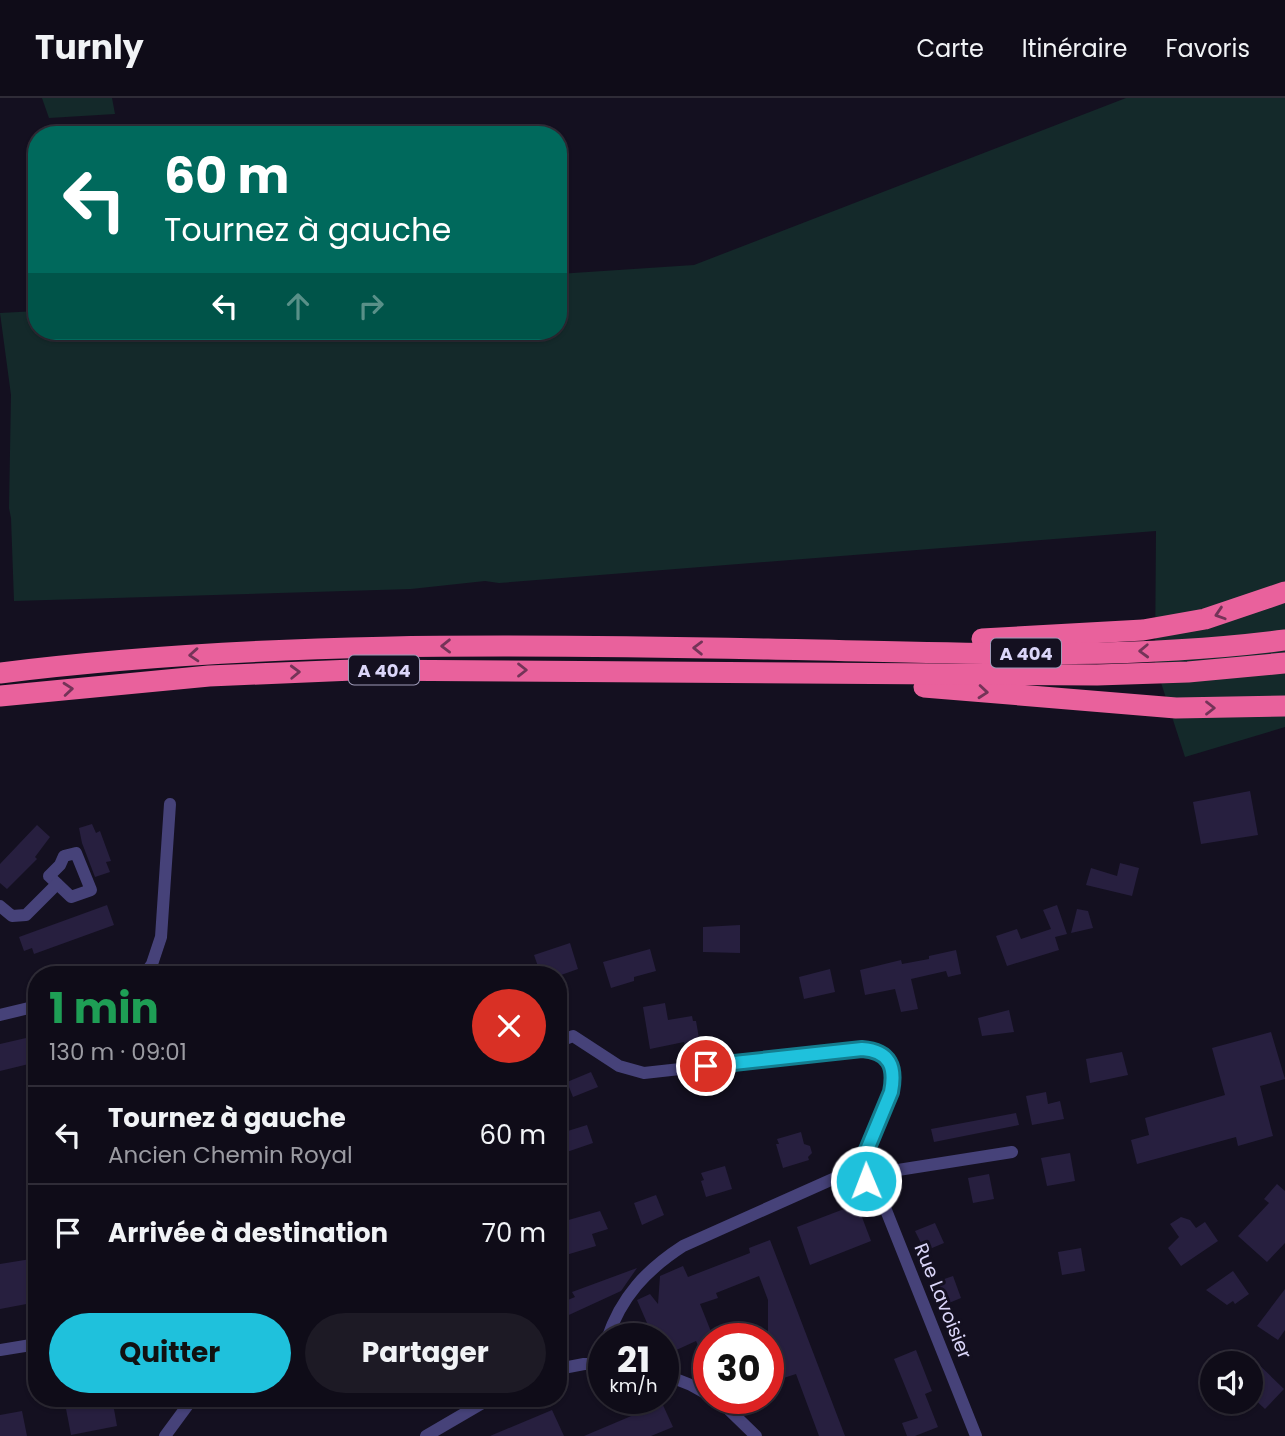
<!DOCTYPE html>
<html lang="fr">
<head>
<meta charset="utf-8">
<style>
	:root { --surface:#0f0c18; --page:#1d1a25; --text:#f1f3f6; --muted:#9b9ba2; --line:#2f2c37; --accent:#1fc1dc }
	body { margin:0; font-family:Poppins,sans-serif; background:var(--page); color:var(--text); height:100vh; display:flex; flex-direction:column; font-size:26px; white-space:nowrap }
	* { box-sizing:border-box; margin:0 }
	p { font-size:23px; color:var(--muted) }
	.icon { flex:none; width:38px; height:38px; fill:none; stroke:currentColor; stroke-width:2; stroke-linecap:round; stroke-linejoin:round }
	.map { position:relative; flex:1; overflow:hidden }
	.drawer { position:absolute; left:28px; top:868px; width:539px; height:441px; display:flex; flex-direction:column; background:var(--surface); border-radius:28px; box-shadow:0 2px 5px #0004,0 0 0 2px var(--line) }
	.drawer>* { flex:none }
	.guide { position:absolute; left:28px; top:28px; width:539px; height:214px; border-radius:28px; box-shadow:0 2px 5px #0004,0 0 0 2px var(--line); background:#00695c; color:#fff; overflow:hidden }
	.fabs { position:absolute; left:1200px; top:1253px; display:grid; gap:14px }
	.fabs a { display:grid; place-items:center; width:63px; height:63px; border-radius:50%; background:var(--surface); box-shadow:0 2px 5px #0004,0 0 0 2px var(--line); font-size:35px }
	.speed { position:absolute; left:588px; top:1225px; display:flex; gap:14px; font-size:35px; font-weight:700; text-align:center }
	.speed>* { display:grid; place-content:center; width:91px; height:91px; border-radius:50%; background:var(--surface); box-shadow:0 2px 5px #0004,0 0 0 2px var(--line); line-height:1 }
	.speed small { font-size:18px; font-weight:400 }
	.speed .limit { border:10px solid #d22; background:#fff; color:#111 }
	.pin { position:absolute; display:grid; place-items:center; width:60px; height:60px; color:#fff; margin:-30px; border:4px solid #fff; border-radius:50%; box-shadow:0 2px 7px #0007 }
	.me { position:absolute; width:77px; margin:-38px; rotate:359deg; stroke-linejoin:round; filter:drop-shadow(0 0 5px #0008) }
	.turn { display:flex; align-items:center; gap:24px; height:147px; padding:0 21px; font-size:32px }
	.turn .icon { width:91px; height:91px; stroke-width:2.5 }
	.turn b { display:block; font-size:49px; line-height:60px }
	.lanes { display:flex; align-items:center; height:66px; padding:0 21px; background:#0003; justify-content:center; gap:35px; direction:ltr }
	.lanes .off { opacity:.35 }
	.round { display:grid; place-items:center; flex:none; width:74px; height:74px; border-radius:37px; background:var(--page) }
	.head { display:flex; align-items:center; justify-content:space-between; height:119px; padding:0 21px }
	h1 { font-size:42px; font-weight:700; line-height:52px; color:#1e9e55 }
	.primary-button { display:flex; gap:14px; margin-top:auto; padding:14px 21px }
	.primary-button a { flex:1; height:80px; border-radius:42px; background:var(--accent); color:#111; font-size:28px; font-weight:700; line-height:80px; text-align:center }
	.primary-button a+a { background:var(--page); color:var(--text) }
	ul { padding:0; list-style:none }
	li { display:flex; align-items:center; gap:21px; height:98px; padding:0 21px; border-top:2px solid var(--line) }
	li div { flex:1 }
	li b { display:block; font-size:26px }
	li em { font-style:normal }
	header { display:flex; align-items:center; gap:42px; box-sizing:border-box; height:98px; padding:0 35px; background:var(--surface); border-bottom:2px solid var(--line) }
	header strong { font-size:33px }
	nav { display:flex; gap:38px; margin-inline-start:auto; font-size:24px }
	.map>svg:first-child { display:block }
	.green { fill:#14292a }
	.building { fill:#271f3f }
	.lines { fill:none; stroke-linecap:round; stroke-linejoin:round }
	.street { stroke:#464279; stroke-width:12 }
	.highway { stroke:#e9619c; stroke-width:21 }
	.oneway { stroke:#743458 }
	.route-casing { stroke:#147d8f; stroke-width:18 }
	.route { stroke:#1fc1dc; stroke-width:12 }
	.labels { text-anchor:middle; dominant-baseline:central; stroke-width:6; stroke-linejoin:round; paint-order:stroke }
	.shield { fill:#141020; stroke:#9f9bb8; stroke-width:2 }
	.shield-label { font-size:18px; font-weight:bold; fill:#dbd6f9 }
	.street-label { font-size:19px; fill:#dbd6f9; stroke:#141020 }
</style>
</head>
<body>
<header>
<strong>Turnly</strong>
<nav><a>Carte</a><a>Itinéraire</a><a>Favoris</a></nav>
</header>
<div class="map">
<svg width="1285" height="1338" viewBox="0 0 1285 1338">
	<rect width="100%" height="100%" fill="#141020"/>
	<g class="green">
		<path d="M42,0H112L115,16L49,20Z"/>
		<path d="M1126,0H1285V629L1185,659L1155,566L1156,433L499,485L485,483L411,491L14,503L11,420L9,410L11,297L0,215L37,213V233H558V176L694,167Z"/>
	</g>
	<g class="building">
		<path d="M1250,693L1258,737L1201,746L1193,704Z"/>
		<path d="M92,726L96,735L100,733L111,763L106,764L110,774L95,779L82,745L79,730Z"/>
		<path d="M37,727L50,739L35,759L37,761L7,791L0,785V766Z"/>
		<path d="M1120,765L1139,770L1132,798L1086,787L1091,770L1117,778Z"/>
		<path d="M107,807L114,827L34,856L32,850L24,853L19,839Z"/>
		<path d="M1057,807L1067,836L1055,839L1059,852L1007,868L996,838L1017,831L1021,841L1051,831L1043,812Z"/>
		<path d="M1077,811L1088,813L1093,830L1071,835Z"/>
		<path d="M740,827V855L703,854V829Z"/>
		<path d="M570,845L578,871L561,877H541L534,857Z"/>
		<path d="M650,851L656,873L634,879V883L611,890L603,864Z"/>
		<path d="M956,852L961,876L948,879L946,873L911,881L918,911L901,914L895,891L865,897L860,872L901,862L902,866L929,861V858Z"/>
		<path d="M830,871L835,894L804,901L799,879Z"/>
		<path d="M665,905L668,922L692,918L693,923H696L700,946L685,947L684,944L650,951L643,909Z"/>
		<path d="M1009,912L1014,934L982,938L978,920Z"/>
		<path d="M1271,934L1285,981L1260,988L1273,1038L1238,1048L1236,1039L1137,1066L1131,1042L1149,1037L1145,1020L1225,997L1212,950Z"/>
		<path d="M26,940L28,947L37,945V964L0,973V946Z"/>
		<path d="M1122,954L1128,977L1090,985L1086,961Z"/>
		<path d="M591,974L598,989L573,999L567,984Z"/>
		<path d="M1046,994L1048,1006L1060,1003L1064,1021L1032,1027L1026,998Z"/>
		<path d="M1016,1015L1019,1027L934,1044L931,1031Z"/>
		<path d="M587,1027L593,1045L558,1057V1036Z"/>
		<path d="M801,1034L804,1046L810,1048L812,1055L808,1059L809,1062L783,1070L776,1046H779L777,1041Z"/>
		<path d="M1070,1055L1075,1083L1047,1088L1041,1060Z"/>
		<path d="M725,1068L732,1091L706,1099L701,1083L704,1082L701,1075Z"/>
		<path d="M989,1076L994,1101L973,1105L968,1080Z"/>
		<path d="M1277,1086L1285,1093V1145L1267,1164L1238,1138L1269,1105L1264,1101Z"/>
		<path d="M656,1097L664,1117L642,1127L634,1105Z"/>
		<path d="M857,1106L871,1143L810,1167L797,1129Z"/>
		<path d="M600,1113L608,1131L592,1136L596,1148L566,1157L558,1125Z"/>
		<path d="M1181,1119L1190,1122L1196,1130L1205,1124L1218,1143L1181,1168L1168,1150L1179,1139L1170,1126Z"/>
		<path d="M935,1125L944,1145L925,1153L915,1133Z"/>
		<path d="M770,1142L790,1194L845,1338H819L796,1276L768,1285V1202L759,1178L716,1195L718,1200L700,1206L714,1241H709V1271L696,1243L672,1254L668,1245L663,1247V1241H654L637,1202L650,1196L658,1206L660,1178L683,1168L688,1179L750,1155L749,1150Z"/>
		<path d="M1081,1150L1085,1173L1062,1177L1058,1154Z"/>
		<path d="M37,1160V1204L0,1211V1166Z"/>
		<path d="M637,1170L621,1193L558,1222V1206L575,1199L572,1194Z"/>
		<path d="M1233,1173L1249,1196L1235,1206L1233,1203L1227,1207L1206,1192Z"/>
		<path d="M953,1178L961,1200L939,1209L930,1186Z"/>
		<path d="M1285,1191V1232L1278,1242L1257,1228Z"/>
		<path d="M916,1252L932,1293L925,1296L938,1329L915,1338H907L902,1325L918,1320L894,1261Z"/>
		<path d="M1251,1259L1284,1291L1265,1311L1251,1298Z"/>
		<path d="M64,1300H112L117,1328L71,1337Z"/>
		<path d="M662,1305L673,1329L651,1338H584Z"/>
		<path d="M552,1312L564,1338H490Z"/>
		<path d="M22,1313L27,1338H0V1317Z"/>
	</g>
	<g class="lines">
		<g class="street">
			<path d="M76,755L91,792L71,799L49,778L60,767L64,758Z"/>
			<path d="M0,808L12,818L26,817L57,786"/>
			<path d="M144,877L152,866L161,839L170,706"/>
			<path d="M0,917L37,908"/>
			<path d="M558,944L573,938L619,968L644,975L862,951C922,954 877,1029 864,1059L866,1063L861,1066L858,1072H853L683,1148C646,1172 621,1199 607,1241"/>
			<path d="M879,1075L1012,1054"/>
			<path d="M874,1082L976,1338"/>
			<path d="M0,1252L37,1246"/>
			<path d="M558,1271L584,1266H604"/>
			<path d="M663,1276L691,1287L709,1297"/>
			<path d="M714,1300L722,1305L756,1338"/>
			<path d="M165,1338L193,1300"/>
			<path d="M426,1338L491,1300"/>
		</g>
		<g class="highway">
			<path d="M982,541L1143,532L1205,521L1285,494"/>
			<path d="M0,575C255,543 512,546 768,551C940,554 1114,564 1285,542"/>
			<path d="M924,589L1176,610L1285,608"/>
			<path d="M0,598L209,578L353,572L1097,577L1188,574L1285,565"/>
		</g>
	</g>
	<defs><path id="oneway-chevron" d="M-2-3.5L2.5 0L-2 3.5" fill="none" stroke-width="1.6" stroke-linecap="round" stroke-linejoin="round" transform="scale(1.75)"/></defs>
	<g class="oneway">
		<use href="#oneway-chevron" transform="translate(1220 516) rotate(162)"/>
		<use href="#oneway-chevron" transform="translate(446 548) rotate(179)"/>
		<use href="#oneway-chevron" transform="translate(698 550) rotate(-179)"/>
		<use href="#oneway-chevron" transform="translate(1144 553) rotate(178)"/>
		<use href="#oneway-chevron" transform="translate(194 557) rotate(176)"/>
		<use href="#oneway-chevron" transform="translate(522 572)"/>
		<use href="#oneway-chevron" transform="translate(295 574) rotate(-2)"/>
		<use href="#oneway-chevron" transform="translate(68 591) rotate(-5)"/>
		<use href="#oneway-chevron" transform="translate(983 594) rotate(5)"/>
		<use href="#oneway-chevron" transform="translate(1210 610)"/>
	</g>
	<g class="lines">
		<g class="route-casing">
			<path id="route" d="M706,968L862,951C890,953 896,969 891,994L864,1059L866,1063L859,1070L860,1078L866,1083"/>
		</g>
		<use href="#route" class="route"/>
	</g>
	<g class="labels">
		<g class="shield">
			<rect x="991" y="540.5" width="70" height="29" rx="5"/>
			<rect x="349" y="557.5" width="70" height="29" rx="5"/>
		</g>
		<g class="shield-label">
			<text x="1026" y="555">A 404</text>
			<text x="384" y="572">A 404</text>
		</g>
		<g class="street-label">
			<text transform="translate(943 1203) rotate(68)">Rue Lavoisier</text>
		</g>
	</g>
</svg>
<div class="fabs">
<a><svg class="icon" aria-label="sound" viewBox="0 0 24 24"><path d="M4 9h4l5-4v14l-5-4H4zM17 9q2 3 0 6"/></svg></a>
</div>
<div class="speed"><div>21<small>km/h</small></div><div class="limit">30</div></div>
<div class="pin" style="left:706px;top:968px;background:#d93025"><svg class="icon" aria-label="arrive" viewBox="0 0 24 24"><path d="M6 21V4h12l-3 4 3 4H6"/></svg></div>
<svg class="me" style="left:866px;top:1083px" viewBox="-20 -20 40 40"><circle r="17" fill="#1fc1dc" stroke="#fff" stroke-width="3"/><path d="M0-11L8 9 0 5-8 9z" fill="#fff"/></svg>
<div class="guide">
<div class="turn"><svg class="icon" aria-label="left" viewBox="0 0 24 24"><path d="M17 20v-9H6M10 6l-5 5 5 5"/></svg><div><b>60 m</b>Tournez à gauche</div></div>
<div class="lanes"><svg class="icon" aria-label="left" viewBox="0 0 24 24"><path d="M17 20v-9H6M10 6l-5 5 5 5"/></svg><svg class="icon off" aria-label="ahead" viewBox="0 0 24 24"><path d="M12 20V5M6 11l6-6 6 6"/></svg><svg class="icon off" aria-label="right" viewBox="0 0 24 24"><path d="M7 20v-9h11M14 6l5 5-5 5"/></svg></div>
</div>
<section class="drawer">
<div class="head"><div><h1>1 min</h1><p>130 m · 09:01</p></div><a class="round" style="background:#d93025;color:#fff"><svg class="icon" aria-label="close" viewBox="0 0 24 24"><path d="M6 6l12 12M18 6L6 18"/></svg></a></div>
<ul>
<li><svg class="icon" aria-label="left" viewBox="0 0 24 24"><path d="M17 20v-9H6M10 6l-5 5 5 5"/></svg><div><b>Tournez à gauche</b><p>Ancien Chemin Royal</p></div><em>60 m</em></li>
<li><svg class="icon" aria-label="arrive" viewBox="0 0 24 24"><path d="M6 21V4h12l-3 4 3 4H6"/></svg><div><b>Arrivée à destination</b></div><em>70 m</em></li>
</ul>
<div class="primary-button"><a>Quitter</a><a>Partager</a></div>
</section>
</div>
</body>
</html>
